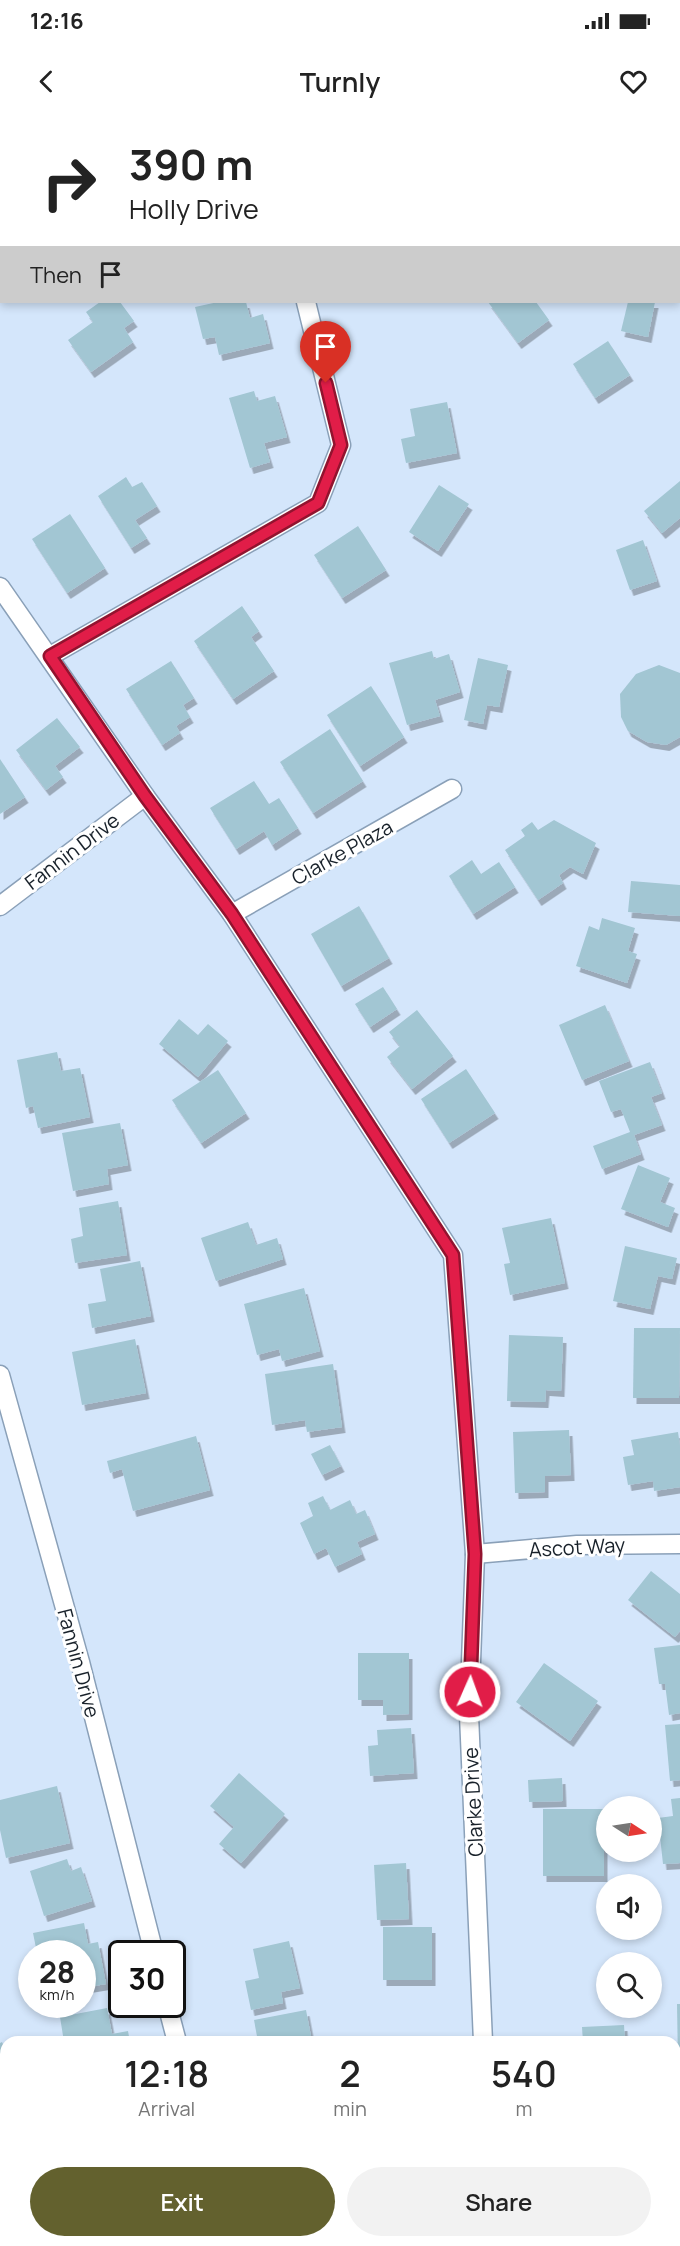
<!DOCTYPE html>
<html lang="en">
<head>
<meta charset="utf-8">
<style>
	:root { --surface:#fff; --page:#f2f2f2; --text:#222; --muted:#767676; --accent:#63612e }
	body { margin:0; font-family:Manrope,sans-serif; background:var(--page); color:var(--text); height:100vh; display:flex; flex-direction:column; font-size:22px; white-space:nowrap }
	* { box-sizing:border-box; margin:0 }
	p { font-size:20px; color:var(--muted) }
	.icon { flex:none; width:33px; height:33px; fill:none; stroke:currentColor; stroke-width:2; stroke-linecap:round; stroke-linejoin:round }
	.map { position:relative; flex:1; overflow:hidden }
	.details { position:absolute; left:0px; top:1916px; width:681px; height:212px; display:flex; flex-direction:column; background:var(--surface); border-radius:18px 18px 0 0; box-shadow:0 3px 9px #0003 }
	.details>* { flex:none }
	.hud { position:absolute; left:0px; top:0px; width:681px; height:183px; box-shadow:0 3px 9px #0003; background:#fff; color:var(--text); overflow:hidden }
	.needle { width:39px; rotate:102deg }
	.controls { position:absolute; left:596px; top:1676px; display:grid; gap:12px }
	.controls a { display:grid; place-items:center; width:66px; height:66px; border-radius:50%; background:var(--surface); box-shadow:0 3px 9px #0003; font-size:30px }
	.speed { position:absolute; left:18px; top:1820px; display:flex; gap:12px; font-size:30px; font-weight:700; text-align:center }
	.speed>* { display:grid; place-content:center; width:78px; height:78px; border-radius:50%; background:var(--surface); box-shadow:0 3px 9px #0003; line-height:1 }
	.speed small { font-size:15px; font-weight:400 }
	.speed .limit { border:3px solid #111; border-radius:9px; background:#fff; color:#111 }
	.pin { position:absolute; display:grid; place-items:center; width:51px; height:51px; color:#fff; margin:-62px -26px; border-radius:50% 50% 50% 0; rotate:-45deg; box-shadow:0 0 6px #0007 }
	.pin .icon { rotate:45deg }
	.me { position:absolute; width:66px; margin:-33px; rotate:2deg; stroke-linejoin:round; filter:drop-shadow(0 0 4px #0008) }
	.turn { display:flex; align-items:center; gap:21px; height:126px; padding:0 30px; font-size:27px }
	.turn .icon { width:78px; height:78px; stroke-width:2.5 }
	.turn b { display:block; font-size:42px; line-height:51px }
	.then { display:flex; align-items:center; height:57px; padding:0 30px; background:#0003; gap:12px; font-size:22px }
	.eta { display:flex; justify-content:space-evenly; align-items:center; height:102px; text-align:center }
	.eta b { font-size:36px; font-weight:600; line-height:42px }
	.cta { display:flex; gap:12px; margin-top:auto; padding:12px 30px }
	.cta a { flex:1; height:69px; border-radius:36px; background:var(--accent); color:#fff; font-size:24px; font-weight:600; line-height:69px; text-align:center }
	.cta a+a { background:var(--page); color:var(--text) }
	.status { display:flex; justify-content:space-between; align-items:center; height:42px; padding:0 30px; background:var(--surface); direction:ltr }
	.status svg { height:16px; fill:currentColor }
	header { display:flex; justify-content:space-between; align-items:center; height:78px; padding:0 30px; background:var(--surface); font-size:27px; font-weight:600 }
	.map>svg:first-child { display:block }
	.building { fill:#a2c6d3; filter:url(#shadow) }
	.lines { fill:none; stroke-linecap:round; stroke-linejoin:round }
	.minor-casing { stroke:#8aa0b8; stroke-width:21 }
	.minor { stroke:#fff; stroke-width:18 }
	.route-casing { stroke:#92132f; stroke-width:15 }
	.route { stroke:#e11d48; stroke-width:10 }
	.labels { text-anchor:middle; dominant-baseline:central; stroke-width:6; stroke-linejoin:round; paint-order:stroke }
	.street-label { font-size:20px; fill:#18212a; stroke:#fff }
</style>
</head>
<body>
<div class="status"><b>12:16</b><svg viewBox="0 0 49 12"><path d="M0 12V9h3v3zM5 12V6h3v6zM10 12V3h3v9zM15 12V0h3v12zM26 1h20v11H26zM47 4h2v5h-2z"/></svg></div>
<header><svg class="icon" aria-label="back" viewBox="0 0 24 24"><path d="M15 5l-7 7 7 7"/></svg>Turnly<svg class="icon" aria-label="heart" viewBox="0 0 24 24"><path d="M12 20l-8-8c-3-5 5-10 8-4 3-6 11-1 8 4z"/></svg></header>
<div class="map">
<svg width="680" height="2126" viewBox="0 0 680 2126">
	<defs>
		<filter id="shadow"><feDropShadow dx="3.5" dy="6" stdDeviation="0" flood-color="#0004"/></filter>
	</defs>
	<rect width="100%" height="100%" fill="#d4e6fb"/>
	<g class="building">
		<path d="M100,182H120L134,201L124,208L133,222L91,252L68,220L93,202L86,192Z"/>
		<path d="M218,182H246L250,198L263,194L270,223L219,235L215,217L203,219L195,187Z"/>
		<path d="M488,182H536L549,200L518,223Z"/>
		<path d="M628,182H655L648,217L621,211Z"/>
		<path d="M608,221L630,255L595,278L573,244Z"/>
		<path d="M254,271L257,281L275,276L287,317L264,323L270,342L250,348L229,278Z"/>
		<path d="M447,282L457,333L406,343L401,319L415,316L410,289Z"/>
		<path d="M126,357L132,367L142,362L157,386L135,400L147,418L131,428L98,376Z"/>
		<path d="M680,361V398L662,413L644,391Z"/>
		<path d="M439,365L469,384L438,431L409,412Z"/>
		<path d="M70,394L105,448L67,473L32,419Z"/>
		<path d="M358,406L386,450L342,478L314,435Z"/>
		<path d="M643,420L657,461L630,470L616,430Z"/>
		<path d="M242,486L259,511L251,517L274,551L233,579L194,521Z"/>
		<path d="M432,531L434,539L449,534L460,572L435,580L440,596L407,605L389,543Z"/>
		<path d="M478,538L508,545L499,587L487,585L483,604L464,600Z"/>
		<path d="M171,541L194,578L183,585L190,597L176,606L180,613L162,625L126,569Z"/>
		<path d="M659,545L680,553V617L666,625L647,622L628,611L621,597L620,574L636,554Z"/>
		<path d="M371,566L404,617L360,646L327,595Z"/>
		<path d="M57,598L80,627L55,646L63,657L46,670L16,630Z"/>
		<path d="M330,609L363,661L313,693L280,642Z"/>
		<path d="M0,639L25,677L0,694Z"/>
		<path d="M254,661L269,684L279,678L298,708L272,725L264,711L236,729L210,688Z"/>
		<path d="M554,700L596,723L583,754L570,747L559,755L563,763L538,780L505,730L525,716L521,710L532,702L538,710Z"/>
		<path d="M472,740L481,754L499,742L515,767L473,794L449,756Z"/>
		<path d="M631,761L680,765V796L628,792Z"/>
		<path d="M359,786L389,838L341,866L311,814Z"/>
		<path d="M602,798L635,808L628,831L637,834L627,863L576,846L589,806L599,810Z"/>
		<path d="M383,867L397,889L370,907L355,884Z"/>
		<path d="M605,885L629,941L582,960L559,905Z"/>
		<path d="M417,890L453,936L412,969L387,937L400,926L389,912Z"/>
		<path d="M179,899L198,915L208,904L228,921L198,957L159,924Z"/>
		<path d="M57,932L61,951L80,948L90,997L38,1008L33,986L26,988L17,940Z"/>
		<path d="M650,942L662,973L651,977L662,1005L634,1015L641,1034L602,1049L593,1026L630,1012L621,989L611,992L599,961Z"/>
		<path d="M466,949L495,993L449,1023L421,979Z"/>
		<path d="M218,950L246,993L201,1023L172,980Z"/>
		<path d="M120,1003L128,1045L107,1049L109,1064L73,1071L62,1013Z"/>
		<path d="M638,1045L670,1058L660,1082L675,1088L668,1107L621,1089Z"/>
		<path d="M118,1081L127,1135L75,1143L71,1119L83,1116L79,1088Z"/>
		<path d="M551,1098L565,1163L510,1175L504,1144L510,1143L502,1108Z"/>
		<path d="M248,1102L256,1125L277,1118L283,1139L216,1161L201,1118Z"/>
		<path d="M625,1126L677,1138L672,1159L658,1156L650,1189L613,1181Z"/>
		<path d="M140,1141L151,1196L92,1208L88,1184L106,1181L100,1149Z"/>
		<path d="M304,1168L320,1231L282,1241L279,1229L257,1235L244,1184Z"/>
		<path d="M634,1208H680L679,1278H633Z"/>
		<path d="M509,1215L563,1217L561,1271L546,1270L545,1282L507,1281Z"/>
		<path d="M135,1219L146,1273L82,1285L72,1232Z"/>
		<path d="M333,1244L342,1307L307,1312L305,1300L272,1305L265,1254Z"/>
		<path d="M569,1310L571,1355L545,1356V1372L515,1373L513,1312Z"/>
		<path d="M678,1312L680,1326V1367L654,1371L653,1361L628,1365L623,1337L634,1335L631,1320Z"/>
		<path d="M196,1316L210,1370L133,1391L122,1349L110,1353L107,1341Z"/>
		<path d="M330,1325L341,1346L322,1355L311,1334Z"/>
		<path d="M323,1376L330,1390L350,1380L356,1394L365,1390L375,1414L357,1422L362,1434L335,1447L326,1428L314,1434L300,1403L313,1396L308,1383Z"/>
		<path d="M651,1451L680,1474V1511L675,1517L628,1480Z"/>
		<path d="M680,1525V1593L669,1595L665,1564H659L654,1528Z"/>
		<path d="M358,1533H409V1594L383,1595V1580H358Z"/>
		<path d="M544,1543L598,1581L570,1621L516,1582Z"/>
		<path d="M680,1604V1660L670,1661L665,1605Z"/>
		<path d="M411,1608L414,1653L370,1656L368,1626L378,1625L377,1610Z"/>
		<path d="M239,1653L285,1694L241,1743L219,1724L234,1707L210,1686Z"/>
		<path d="M562,1658L563,1681L529,1682L528,1660Z"/>
		<path d="M57,1666L70,1723L6,1738L0,1710V1680Z"/>
		<path d="M680,1678V1743L663,1744L658,1698L673,1696L671,1679Z"/>
		<rect x="543" y="1689" width="61" height="67"/>
		<path d="M67,1739L71,1751L81,1747L92,1781L44,1796L30,1751Z"/>
		<path d="M406,1743L409,1799L377,1800L374,1745Z"/>
		<path d="M84,1803L88,1824L98,1822L106,1864L82,1868V1833H37L33,1813Z"/>
		<rect x="383" y="1807" width="49" height="53"/>
		<path d="M289,1821L300,1868L281,1872L283,1883L251,1890L245,1861L259,1858L253,1829Z"/>
		<path d="M677,1884H680V1944H678Z"/>
		<path d="M107,1888L112,1914L128,1911L130,1922H64L60,1897Z"/>
		<path d="M306,1890L312,1922H258L254,1900Z"/>
		<path d="M624,1905L625,1922H583L582,1907Z"/>
		<path d="M2,1922L6,1931V1981L0,1983V1923Z"/>
		<path d="M0,2005H6V2065L1,2066Z"/>
		<path d="M38,2121H88L90,2126H40Z"/>
		<path d="M417,2121H466L467,2126H418Z"/>
	</g>
	<g class="lines">
		<g class="minor-casing">
			<g id="minor">
				<path d="M263,0V2"/>
				<path d="M614,2L615,0"/>
				<path d="M0,467L145,676L232,794L453,1135L475,1434L469,1595L483,1922"/>
				<path d="M50,536L318,383L341,325L306,182"/>
				<path d="M0,786L145,676"/>
				<path d="M232,794L452,669"/>
				<path d="M0,1255L80,1542L154,1833"/>
				<path d="M475,1434L577,1425L680,1424"/>
				<path d="M167,1884L177,1922"/>
				<path d="M509,2121L510,2126"/>
				<path d="M186,2126L189,2121"/>
			</g>
		</g>
		<use href="#minor" class="minor"/>
	</g>
	<g class="lines">
		<g class="route-casing">
			<path id="route" d="M326,263L341,325L318,383L50,536L145,676L232,794L453,1135L475,1434L470,1572"/>
		</g>
		<use href="#route" class="route"/>
	</g>
	<g class="labels">
		<g class="street-label">
			<text transform="translate(72 731) rotate(-37)">Fannin Drive</text>
			<text transform="translate(342 732) rotate(-29)">Clarke Plaza</text>
			<text transform="translate(577 1427) rotate(-3)">Ascot Way</text>
			<text transform="translate(79 1543) rotate(75)">Fannin Drive</text>
			<text transform="translate(473 1682) rotate(-93)">Clarke Drive</text>
		</g>
	</g>
</svg>
<div class="controls">
<a><svg class="needle" viewBox="-14 -14 28 28"><path d="M0-13l5 13h-10z" fill="#e53935"/><path d="M0 13l5-13h-10z" fill="#767676"/></svg></a>
<a><svg class="icon" aria-label="sound" viewBox="0 0 24 24"><path d="M4 9h4l5-4v14l-5-4H4zM17 9q2 3 0 6"/></svg></a>
<a><svg class="icon" aria-label="search" viewBox="0 0 24 24"><circle cx="10" cy="10" r="6"/><path d="M15 15l6 6"/></svg></a>
</div>
<div class="speed"><div>28<small>km/h</small></div><div class="limit">30</div></div>
<div class="pin" style="left:326px;top:263px;background:#d93025"><svg class="icon" aria-label="arrive" viewBox="0 0 24 24"><path d="M6 21V4h12l-3 4 3 4H6"/></svg></div>
<svg class="me" style="left:470px;top:1572px" viewBox="-20 -20 40 40"><circle r="17" fill="#e11d48" stroke="#fff" stroke-width="3"/><path d="M0-11L8 9 0 5-8 9z" fill="#fff"/></svg>
<div class="hud">
<div class="turn"><svg class="icon" aria-label="right" viewBox="0 0 24 24"><path d="M7 20v-9h11M14 6l5 5-5 5"/></svg><div><b>390 m</b>Holly Drive</div></div>
<div class="then">Then<svg class="icon" aria-label="arrive" viewBox="0 0 24 24"><path d="M6 21V4h12l-3 4 3 4H6"/></svg></div>
</div>
<section class="details">
<div class="eta">
<div><b>12:18</b><p>Arrival</p></div>
<div><b>2</b><p>min</p></div>
<div><b>540</b><p>m</p></div>
</div>
<div class="cta"><a>Exit</a><a>Share</a></div>
</section>
</div>
</body>
</html>
